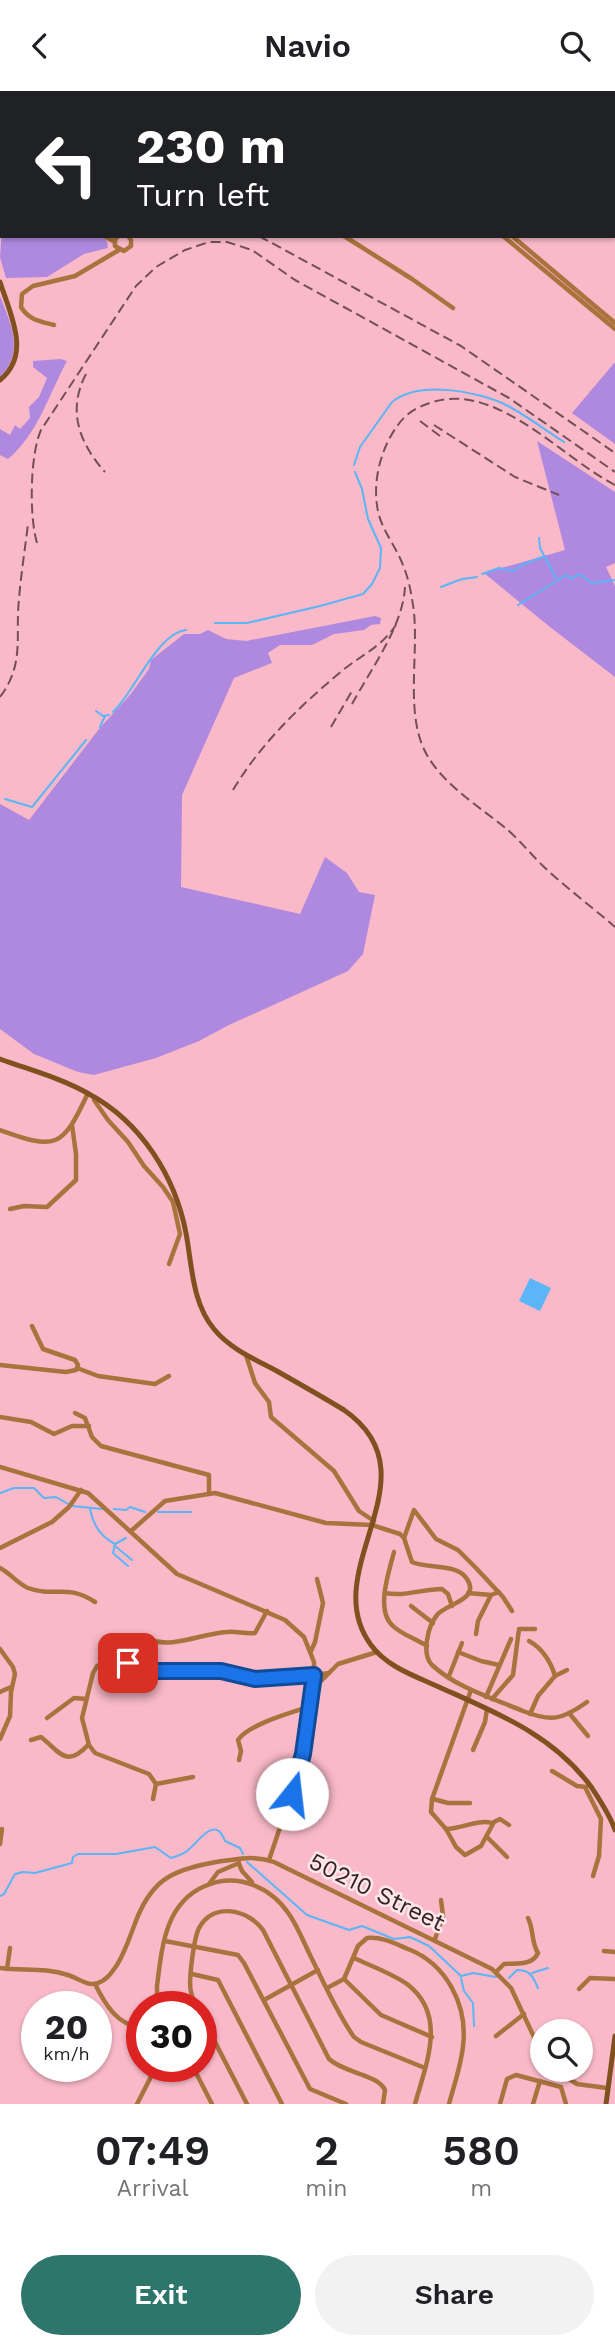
<!DOCTYPE html>
<html lang="en">
<head>
<meta charset="utf-8">
<style>
	:root { --surface:#fff; --page:#f2f2f2; --text:#202124; --muted:#757577; --accent:#2e756b }
	body { margin:0; font-family:"Work Sans",sans-serif; background:var(--page); color:var(--text); height:100vh; display:flex; flex-direction:column; font-size:26px; white-space:nowrap }
	* { box-sizing:border-box; margin:0 }
	p { font-size:23px; color:var(--muted) }
	.icon { flex:none; width:38px; height:38px; fill:none; stroke:currentColor; stroke-width:2; stroke-linecap:round; stroke-linejoin:round }
	.map { position:relative; height:2013px; overflow:hidden }
	.panel { display:flex; flex-direction:column; background:var(--surface); flex:1 }
	.panel>* { flex:none }
	.hud { position:absolute; left:0px; top:0px; width:616px; height:147px; box-shadow:0 2px 5px #0004; background:#202124; color:#fff; overflow:hidden }
	.buttons { position:absolute; left:530px; top:1928px; display:grid; gap:14px }
	.buttons a { display:grid; place-items:center; width:63px; height:63px; border-radius:50%; background:var(--surface); box-shadow:0 2px 5px #0004; font-size:35px }
	.speed { position:absolute; left:21px; top:1900px; display:flex; gap:14px; font-size:35px; font-weight:700; text-align:center }
	.speed>* { display:grid; place-content:center; width:91px; height:91px; border-radius:50%; background:var(--surface); box-shadow:0 2px 5px #0004; line-height:1 }
	.speed small { font-size:18px; font-weight:400 }
	.speed .limit { border:10px solid #d22; background:#fff; color:#111 }
	.pin { position:absolute; display:grid; place-items:center; width:60px; height:60px; color:#fff; margin:-30px; border-radius:14px; box-shadow:0 4px 10px #0006 }
	.me { position:absolute; width:77px; margin:-38px; rotate:16deg; stroke-linejoin:round; filter:drop-shadow(0 0 5px #0008) }
	.turn { display:flex; align-items:center; gap:24px; height:147px; padding:0 21px; font-size:32px }
	.turn .icon { width:91px; height:91px; stroke-width:2.5 }
	.turn b { display:block; font-size:49px; line-height:60px }
	.eta { display:flex; justify-content:space-evenly; align-items:center; height:119px; text-align:center }
	.eta b { font-size:42px; font-weight:600; line-height:49px }
	.primary-button { display:flex; gap:14px; margin-top:auto; padding:14px 21px }
	.primary-button a { flex:1; height:80px; border-radius:42px; background:var(--accent); color:#fff; font-size:28px; font-weight:600; line-height:80px; text-align:center }
	.primary-button a+a { background:var(--page); color:var(--text) }
	header { display:flex; justify-content:space-between; align-items:center; height:91px; padding:0 21px; background:var(--surface); font-size:32px; font-weight:600 }
	.map>svg:first-child { display:block }
	.green { fill:#ae89df }
	.water { fill:#5bb5f7 }
	.lines { fill:none; stroke-linecap:round; stroke-linejoin:round }
	.stream { stroke:#5bb5f7; stroke-width:2 }
	.street { stroke:#aa733d; stroke-width:4.5 }
	.secondary { stroke:#80501f; stroke-width:5 }
	.highway { stroke:#3d2915; stroke-width:9 }
	.rail { stroke:#734f58; stroke-width:2; stroke-dasharray:10 5; stroke-linecap:butt }
	.route-casing { stroke:#114b97; stroke-width:18 }
	.route { stroke:#1a73e8; stroke-width:12 }
	.labels { text-anchor:middle; dominant-baseline:central; stroke-width:5; stroke-linejoin:round; paint-order:stroke }
	.street-label { font-size:24px; fill:#361e25; stroke:#fce8ec }
</style>
</head>
<body>
<header><svg class="icon" aria-label="back" viewBox="0 0 24 24"><path d="M15 5l-7 7 7 7"/></svg>Navio<svg class="icon" aria-label="search" viewBox="0 0 24 24"><circle cx="10" cy="10" r="6"/><path d="M15 15l6 6"/></svg></header>
<div class="map">
<svg width="615" height="2013" viewBox="0 0 615 2013">
	<rect width="100%" height="100%" fill="#f9b9c8"/>
	<g class="green">
		<path d="M2,138V145L103,147L107,150L108,157L84,163L47,186L6,187L0,166Z"/>
		<path d="M0,205C11,233 25,261 0,286Z"/>
		<path d="M61,268L67,270C49,303 38,343 8,368L0,364V338L10,344L15,334L20,338L30,327L29,316L39,306L47,287L33,276V270Z"/>
		<path d="M615,271V353L572,322Z"/>
		<path d="M537,350L615,401V472L606,476L615,495V586L550,536L484,482L565,459Z"/>
		<path d="M375,525L381,527L380,533L371,534L364,539L334,543L312,554H280L268,562L272,572L234,587L182,704L181,796L300,823L325,766L347,782L359,801L375,804L363,863L348,880L229,934L199,950L156,967L94,984L78,981L34,963L0,938V713L29,729L99,638L130,604L149,578L151,569L184,543H200L208,539L226,548L246,550Z"/>
	</g>
	<path class="water" d="M530,1187L551,1197L540,1220L519,1210Z"/>
	<g class="lines">
		<g class="stream">
			<path d="M354,374L360,356L392,311C419,289 480,300 508,315C527,325 545,339 564,351"/>
			<path d="M539,447L540,457L556,487"/>
			<path d="M482,483L499,477L514,480L522,474L545,465"/>
			<path d="M441,496L462,488L477,486"/>
			<path d="M518,514L566,484L572,488L579,483L592,492L615,489"/>
			<path d="M215,532H247L320,515L363,503L372,493L380,477L381,457L368,428L362,398L355,381"/>
			<path d="M96,620L103,625L109,624"/>
			<path d="M113,621C134,602 157,542 186,539"/>
			<path d="M100,636L105,625"/>
			<path d="M5,708L32,716L86,649"/>
			<path d="M0,1402L14,1397H34L44,1407L56,1406L68,1413"/>
			<path d="M72,1415L102,1418"/>
			<path d="M90,1418C93,1434 101,1446 115,1453L126,1447"/>
			<path d="M114,1418L126,1419L130,1416L145,1421"/>
			<path d="M158,1421H191"/>
			<path d="M115,1453L113,1462L128,1475"/>
			<path d="M115,1455L132,1469"/>
			<path d="M247,1771L307,1824L349,1839L362,1835L394,1848L410,1846L429,1855L461,1885L473,1882L496,1886"/>
			<path d="M0,1805L4,1803L15,1783L23,1781L35,1782L72,1772L73,1766L78,1763H116L155,1756L171,1767C177,1765 182,1764 187,1760C197,1753 215,1722 225,1750L240,1757L243,1763"/>
			<path d="M532,1882L548,1877"/>
			<path d="M461,1887L464,1900L473,1912L474,1935"/>
			<path d="M509,1887L517,1879C531,1879 533,1886 538,1897"/>
		</g>
		<g class="street">
			<path d="M110,0L113,2"/>
			<path d="M129,0L132,2"/>
			<path d="M343,0L345,2"/>
			<path d="M543,0L546,2"/>
			<path d="M173,2L174,0"/>
			<path d="M394,2L395,0"/>
			<path d="M614,32H615"/>
			<path d="M614,38L615,37"/>
			<path d="M614,60L615,61"/>
			<path d="M0,129L2,128"/>
			<path d="M104,145L115,151"/>
			<path d="M118,145L115,149V155L124,160L131,155V149L128,145"/>
			<path d="M344,145L412,188L453,217"/>
			<path d="M503,145L615,238"/>
			<path d="M512,145L615,232"/>
			<path d="M54,234C39,230 29,229 21,216L22,203L33,195L75,185L119,159"/>
			<path d="M94,1009L108,1029L128,1051L144,1075L163,1096L173,1111L180,1143L169,1173"/>
			<path d="M0,1039C56,1059 62,1058 88,1002"/>
			<path d="M10,1118L24,1115L47,1116L76,1089V1063L72,1034"/>
			<path d="M246,1264L255,1292L269,1311L271,1326L334,1380L359,1420L374,1430"/>
			<path d="M0,1274L66,1281L76,1279L78,1274L75,1269L43,1258L32,1235"/>
			<path d="M77,1277L98,1285L155,1293L169,1285"/>
			<path d="M75,1322L85,1327L92,1346L101,1355L209,1384V1402"/>
			<path d="M0,1326L31,1331L54,1343L72,1335H89"/>
			<path d="M0,1376L88,1402L177,1483L285,1529L304,1546L314,1571V1584L299,1680L269,1769"/>
			<path d="M131,1440L165,1410L215,1402L326,1432L372,1434L400,1443L404,1447L412,1471C427,1478 457,1472 467,1488C481,1509 445,1513 437,1524C428,1535 421,1563 432,1574C457,1597 492,1607 523,1620C551,1631 562,1629 587,1611"/>
			<path d="M404,1447L414,1419L436,1448L458,1459L476,1477L503,1506L512,1520"/>
			<path d="M0,1457L52,1431L69,1416L81,1399"/>
			<path d="M394,1461C389,1481 375,1519 393,1535C401,1543 416,1548 427,1555"/>
			<path d="M0,1477C10,1482 18,1493 28,1497C55,1507 66,1492 95,1511"/>
			<path d="M385,1502C404,1506 422,1498 442,1498L448,1503L452,1515"/>
			<path d="M468,1502L491,1504L499,1501"/>
			<path d="M411,1515L433,1532"/>
			<path d="M476,1543L478,1530L491,1504"/>
			<path d="M145,1548C175,1558 198,1543 227,1541C236,1540 245,1543 255,1542L267,1520"/>
			<path d="M529,1550C542,1557 551,1571 555,1585L538,1605L530,1623"/>
			<path d="M0,1558L13,1576L15,1583L11,1601L10,1625L0,1648"/>
			<path d="M311,1560L315,1551L323,1512L317,1488"/>
			<path d="M458,1561L481,1570L499,1574"/>
			<path d="M449,1585L462,1552"/>
			<path d="M555,1585L567,1579"/>
			<path d="M314,1597L338,1573L377,1561"/>
			<path d="M471,1599L432,1708L431,1721L446,1738L456,1756L465,1764L481,1755L494,1731L500,1728L509,1734"/>
			<path d="M0,1601L11,1596"/>
			<path d="M486,1606L511,1548"/>
			<path d="M492,1608L513,1584L519,1538H535"/>
			<path d="M569,1622L588,1645"/>
			<path d="M47,1627L74,1607L86,1608"/>
			<path d="M31,1649L41,1646C59,1660 66,1678 88,1654"/>
			<path d="M473,1659L485,1631L487,1618"/>
			<path d="M239,1669L241,1660L238,1649C249,1633 291,1622 311,1615"/>
			<path d="M552,1680L577,1695L586,1696"/>
			<path d="M193,1686L156,1693L149,1683L95,1662L89,1654L82,1627L93,1582L97,1575L113,1571L133,1573L153,1580H221L255,1588L294,1587L329,1582"/>
			<path d="M260,1694L292,1703"/>
			<path d="M585,1696L601,1728L599,1765L593,1785"/>
			<path d="M153,1708L156,1693"/>
			<path d="M433,1708L448,1712H470"/>
			<path d="M446,1738C462,1738 477,1728 492,1732"/>
			<path d="M487,1746L507,1766"/>
			<path d="M0,1753L2,1738"/>
			<path d="M239,1773L242,1780L252,1791"/>
			<path d="M209,1793L218,1781L239,1772"/>
			<path d="M435,1848L443,1825L441,1809"/>
			<path d="M165,1850L238,1864L244,1872L310,1998L346,2013"/>
			<path d="M604,1860L615,1861"/>
			<path d="M354,1867C371,1875 391,1882 407,1893C448,1924 426,1973 415,2013"/>
			<path d="M0,1877C24,1880 45,1876 68,1884C78,1887 88,1896 98,1892C107,1889 112,1881 117,1874C125,1861 129,1848 134,1835C150,1790 170,1779 216,1771C235,1768 255,1764 274,1771L492,1878L511,1897L542,1963"/>
			<path d="M7,1878L10,1857"/>
			<path d="M496,1881L504,1873C517,1872 532,1875 538,1862C531,1851 534,1839 528,1827"/>
			<path d="M192,1883L218,1889L282,2013"/>
			<path d="M344,1888L381,1924L432,1946"/>
			<path d="M95,1893C104,1911 118,1937 142,1935"/>
			<path d="M327,1897L344,1888L358,1855L367,1847C381,1845 396,1853 408,1858C447,1873 468,1915 463,1955C461,1975 454,1994 449,2013"/>
			<path d="M579,1898L590,1887L615,1888"/>
			<path d="M264,1909L318,1879"/>
			<path d="M163,1916L157,1904V1895C162,1856 165,1812 205,1795C237,1781 271,1796 289,1823C298,1836 304,1852 311,1866C324,1892 337,1922 354,1946L361,1951L425,1977"/>
			<path d="M197,1916C195,1911 192,1907 191,1901C188,1890 194,1847 199,1837C214,1810 249,1819 263,1839L329,1968C344,1982 377,1983 385,1999L383,2013"/>
			<path d="M201,1924L247,2013"/>
			<path d="M496,1945L524,1923"/>
			<path d="M193,1976L212,2013"/>
			<path d="M555,1979L577,1993L607,1997"/>
			<path d="M137,2013L156,1976"/>
			<path d="M500,2013L507,1988L516,1984L561,1996L566,2013"/>
			<path d="M533,2013L540,1990"/>
		</g>
		<g class="secondary">
			<path d="M0,191C10,223 32,263 0,289"/>
			<path d="M0,968C30,979 61,987 89,1003C141,1031 175,1085 186,1142C192,1174 192,1212 214,1238C229,1257 254,1268 275,1279C298,1292 321,1305 344,1319C439,1385 315,1479 371,1554C387,1576 415,1585 439,1596C497,1622 554,1644 592,1697C601,1711 610,1724 615,1739"/>
			<path d="M606,2013L615,1945"/>
		</g>
		<g class="highway">
			<path d="M497,0L499,2"/>
			<path d="M515,0L518,2"/>
			<path d="M614,86H615"/>
			<path d="M614,100L615,101"/>
		</g>
		<g class="rail">
			<path d="M0,79H2"/>
			<path d="M259,145L461,255L615,362"/>
			<path d="M86,283C67,319 79,352 105,381"/>
			<path d="M420,330L440,345"/>
			<path d="M434,334L515,386L559,404"/>
			<path d="M615,394C562,367 497,291 433,311C419,315 406,322 398,334C382,355 373,387 377,414C379,434 392,450 400,467C406,480 410,494 412,508C422,558 401,626 430,669C449,698 483,718 509,740C521,751 531,763 542,774C565,796 591,815 615,836"/>
			<path d="M37,452C29,425 30,364 41,339L136,195L156,176L185,159L209,151H227L252,159L295,189L509,307L615,381"/>
			<path d="M0,606C25,573 15,545 19,508C21,483 25,458 28,433"/>
			<path d="M352,613C371,578 403,535 405,496"/>
			<path d="M331,636L352,600"/>
			<path d="M233,699C261,652 301,614 343,579C363,563 380,557 396,534"/>
		</g>
	</g>
	<g class="lines">
		<g class="route-casing">
			<path id="route" d="M128,1572L153,1580H221L255,1588L314,1584L303,1663L292,1703"/>
		</g>
		<use href="#route" class="route"/>
	</g>
	<g class="labels">
		<g class="street-label">
			<text transform="translate(377 1801) rotate(26)">50210 Street</text>
		</g>
	</g>
</svg>
<div class="buttons">
<a><svg class="icon" aria-label="search" viewBox="0 0 24 24"><circle cx="10" cy="10" r="6"/><path d="M15 15l6 6"/></svg></a>
</div>
<div class="speed"><div>20<small>km/h</small></div><div class="limit">30</div></div>
<div class="pin" style="left:128px;top:1572px;background:#d93025"><svg class="icon" aria-label="arrive" viewBox="0 0 24 24"><path d="M6 21V4h12l-3 4 3 4H6"/></svg></div>
<svg class="me" style="left:292px;top:1703px" viewBox="-20 -20 40 40"><circle r="19" fill="#fff"/><path d="M0-13L10 11 0 6-10 11z" fill="#1a73e8"/></svg>
<div class="hud">
<div class="turn"><svg class="icon" aria-label="left" viewBox="0 0 24 24"><path d="M17 20v-9H6M10 6l-5 5 5 5"/></svg><div><b>230 m</b>Turn left</div></div>
</div>
</div>
<section class="panel">
<div class="eta">
<div><b>07:49</b><p>Arrival</p></div>
<div><b>2</b><p>min</p></div>
<div><b>580</b><p>m</p></div>
</div>
<div class="primary-button"><a>Exit</a><a>Share</a></div>
</section>
</body>
</html>
